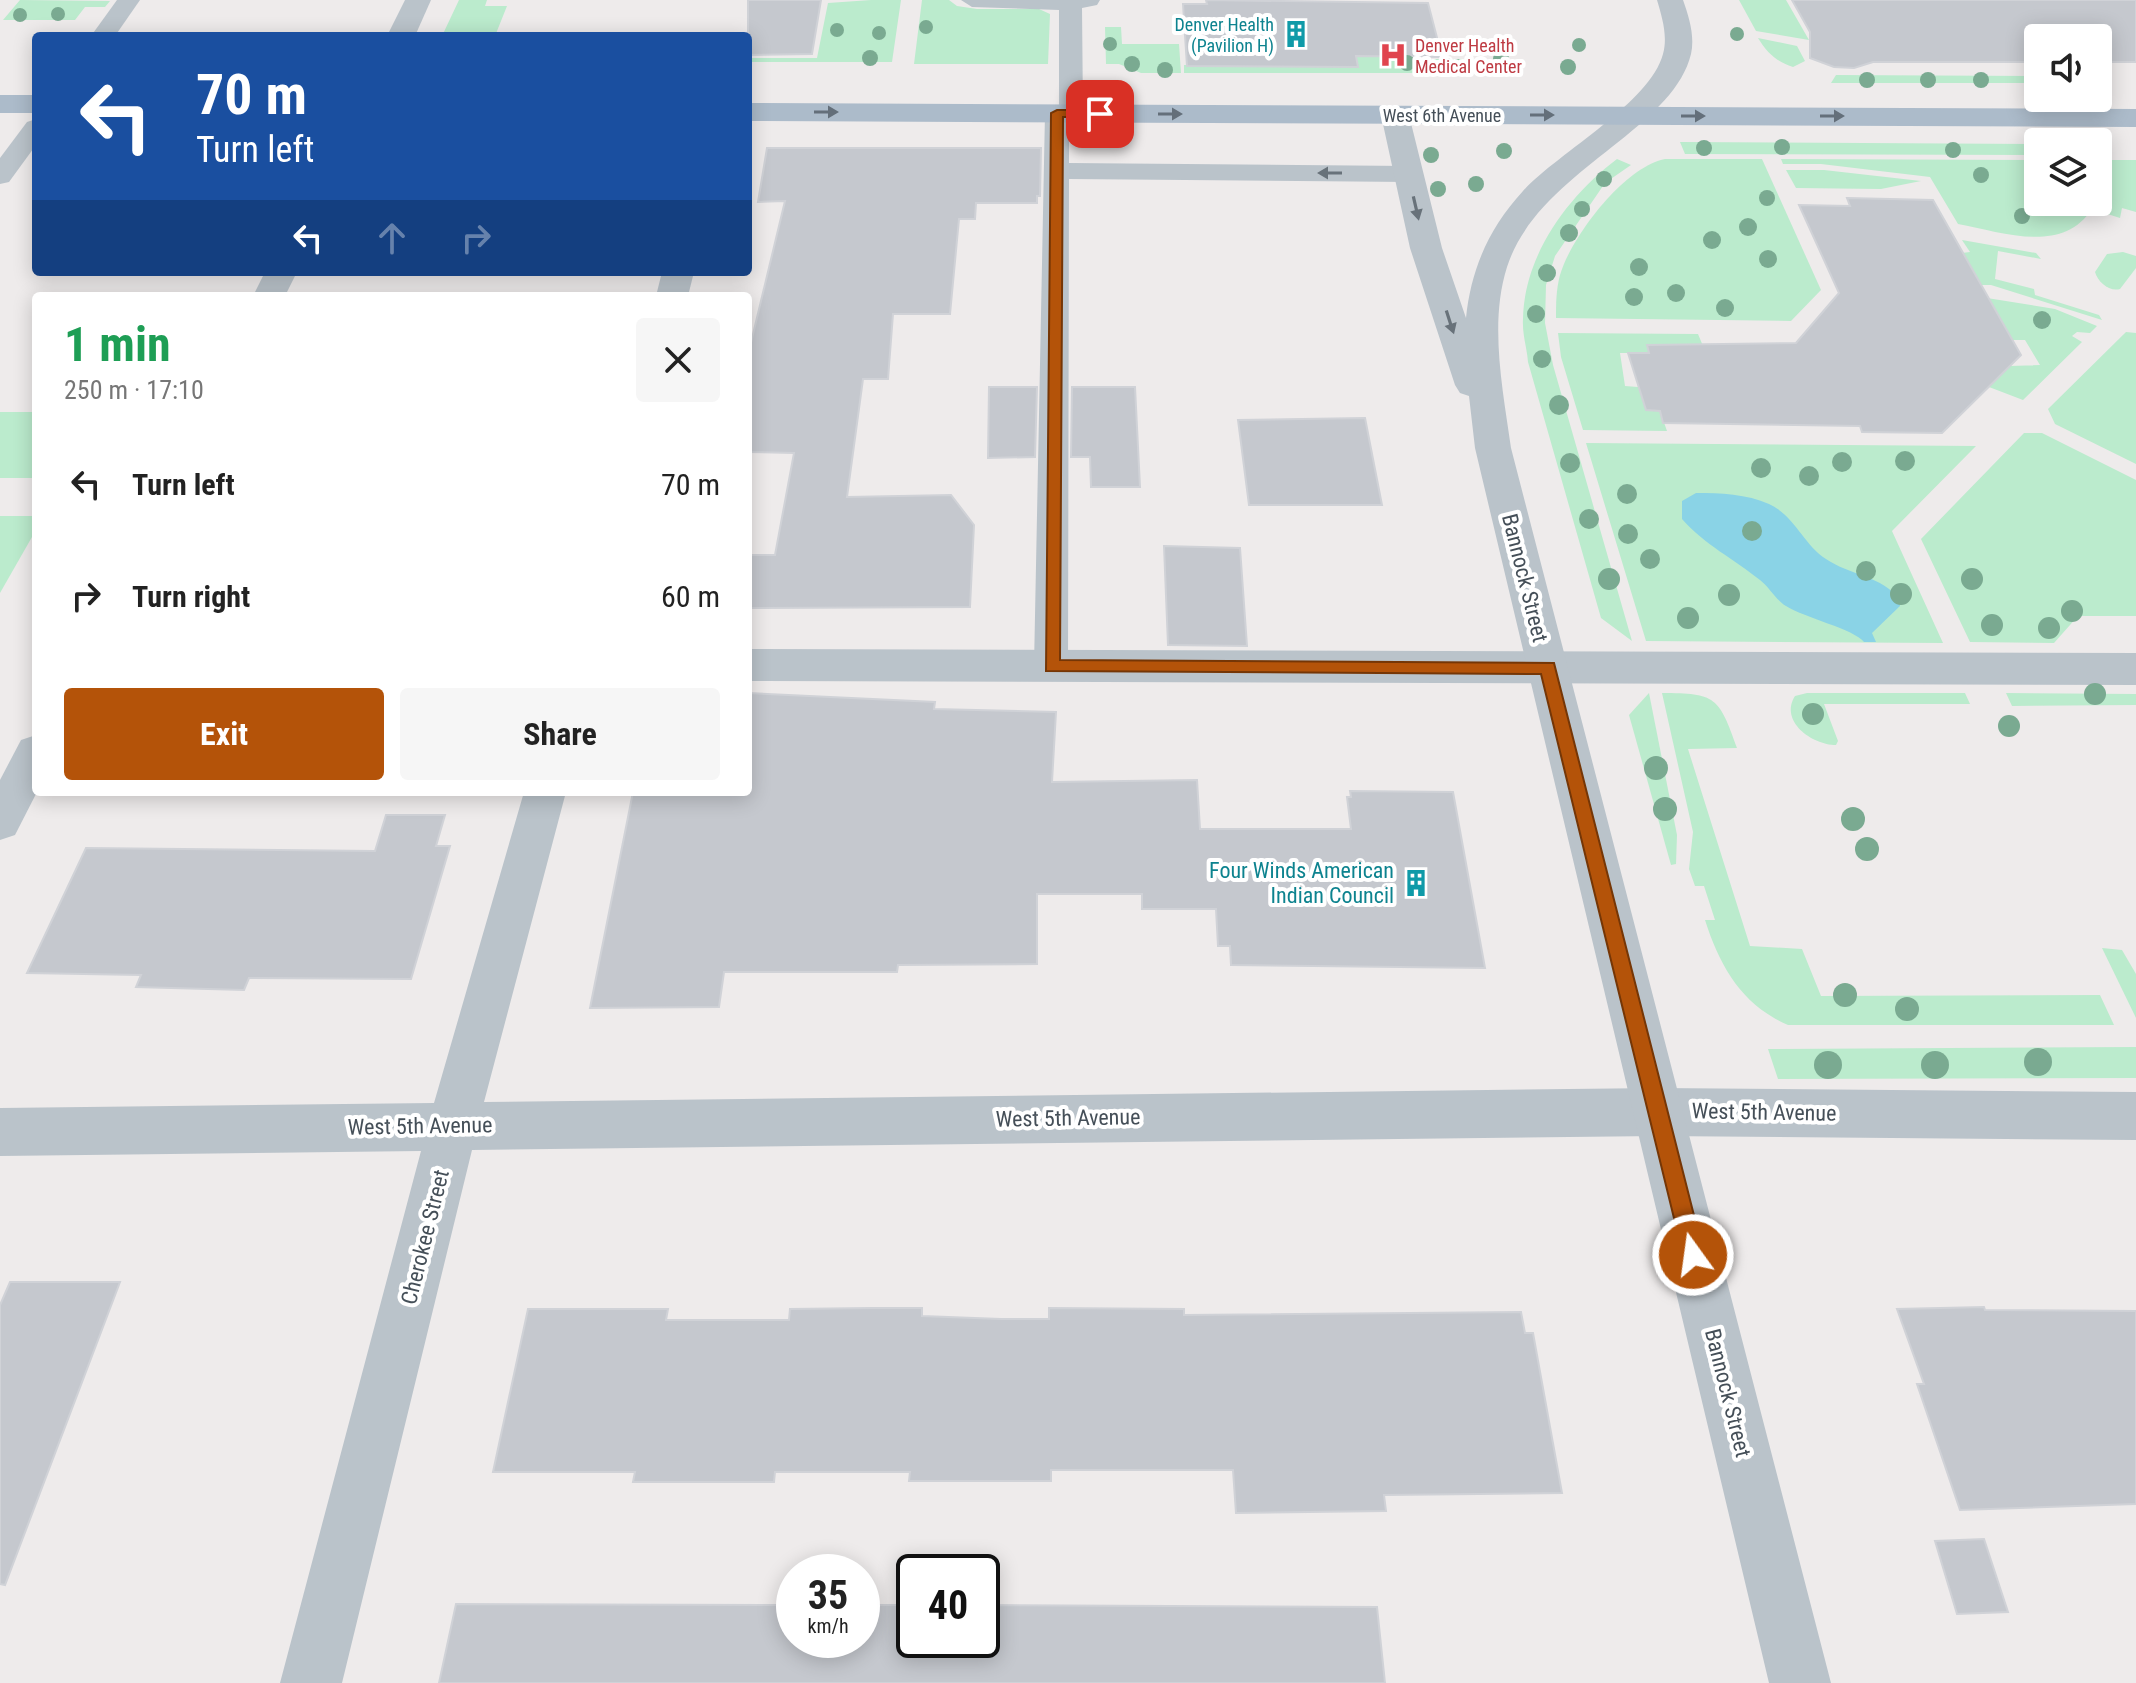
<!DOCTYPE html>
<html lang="en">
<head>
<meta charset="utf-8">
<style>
	:root { --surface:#fff; --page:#f6f6f6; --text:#222; --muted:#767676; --accent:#b45309 }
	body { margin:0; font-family:"Roboto Condensed",sans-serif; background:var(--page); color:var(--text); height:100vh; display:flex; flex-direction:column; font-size:30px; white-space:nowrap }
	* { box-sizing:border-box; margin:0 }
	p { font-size:26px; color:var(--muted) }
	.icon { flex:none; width:44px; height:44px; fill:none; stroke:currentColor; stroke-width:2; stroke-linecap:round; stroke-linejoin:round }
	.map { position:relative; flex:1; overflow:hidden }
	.side { position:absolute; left:32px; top:292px; width:720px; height:504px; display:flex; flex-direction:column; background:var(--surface); border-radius:8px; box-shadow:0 4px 20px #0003 }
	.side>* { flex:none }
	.hud { position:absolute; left:32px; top:32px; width:720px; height:244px; border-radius:8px; box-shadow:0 4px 20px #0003; background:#1a4fa0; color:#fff; overflow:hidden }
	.controls { position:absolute; left:2024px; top:24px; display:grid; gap:16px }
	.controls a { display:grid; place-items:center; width:88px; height:88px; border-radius:8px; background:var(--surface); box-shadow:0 4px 20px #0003; font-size:40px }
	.speed { position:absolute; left:776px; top:1554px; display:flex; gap:16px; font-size:40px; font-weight:700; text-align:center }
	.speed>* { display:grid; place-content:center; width:104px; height:104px; border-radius:50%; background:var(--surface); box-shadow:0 4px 20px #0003; line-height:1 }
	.speed small { font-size:20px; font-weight:400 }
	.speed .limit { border:4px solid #111; border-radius:12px; background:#fff; color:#111 }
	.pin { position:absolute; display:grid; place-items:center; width:68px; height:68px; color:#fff; margin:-34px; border-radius:16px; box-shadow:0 4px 12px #0006 }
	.me { position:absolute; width:88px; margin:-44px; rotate:346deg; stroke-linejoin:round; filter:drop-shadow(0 0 6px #0008) }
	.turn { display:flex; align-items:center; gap:28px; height:168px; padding:0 32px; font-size:36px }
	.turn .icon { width:104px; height:104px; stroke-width:2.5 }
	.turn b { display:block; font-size:56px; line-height:68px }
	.lanes { display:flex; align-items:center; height:76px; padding:0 32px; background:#0003; justify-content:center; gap:40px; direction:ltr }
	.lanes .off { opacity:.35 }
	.round { display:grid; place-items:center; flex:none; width:84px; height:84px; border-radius:8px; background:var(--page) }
	.headline { display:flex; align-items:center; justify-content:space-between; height:136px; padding:0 32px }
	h1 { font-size:48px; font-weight:700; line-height:60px; color:#1e9e55 }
	.button { display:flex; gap:16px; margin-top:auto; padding:16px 32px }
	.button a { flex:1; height:92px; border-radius:8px; background:var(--accent); color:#fff; font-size:32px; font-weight:700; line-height:92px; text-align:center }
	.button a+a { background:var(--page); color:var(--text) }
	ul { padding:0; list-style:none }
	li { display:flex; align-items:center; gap:24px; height:112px; padding:0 32px }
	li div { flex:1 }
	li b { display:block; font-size:30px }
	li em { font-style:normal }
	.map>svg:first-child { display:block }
	.green { fill:#bbebcd }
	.water { fill:#8ad3e6 }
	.building { fill:#c5c8ce; stroke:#d0d2d7; stroke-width:2 }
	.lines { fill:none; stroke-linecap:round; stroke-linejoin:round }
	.service { fill:#bac3ca; fill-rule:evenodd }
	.minor { fill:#bac3ca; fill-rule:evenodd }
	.tertiary { fill:#bac3ca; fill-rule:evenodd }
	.primary { fill:#acbbca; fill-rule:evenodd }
	.tree { fill:#7aaa91 }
	.oneway { fill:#646f7a }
	.oneway2 { fill:#68727a }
	.route { fill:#b45309; stroke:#753606; stroke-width:2 }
	.labels { text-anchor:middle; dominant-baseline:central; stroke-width:8; stroke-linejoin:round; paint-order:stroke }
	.far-culture-label { font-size:18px; fill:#0d838f; stroke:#fff; text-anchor:end }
	.far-health-label { font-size:18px; fill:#be3a42; stroke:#fff; text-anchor:start }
	.far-street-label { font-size:18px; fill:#454f58; stroke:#fff }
	.street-label { font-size:22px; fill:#454f58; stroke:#fff }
	.culture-label { font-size:22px; fill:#0d838f; stroke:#fff; text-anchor:end }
</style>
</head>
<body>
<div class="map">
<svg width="2136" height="1683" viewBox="0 0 2136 1683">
	<rect width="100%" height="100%" fill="#eeebeb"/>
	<g class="green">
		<path d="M20,0L110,1L105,7H85L75,20H3Z"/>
		<path d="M459,0H487L485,6H507L495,36H442Z"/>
		<path d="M871,0H901L892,62H748V58H817L828,3Z"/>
		<path d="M922,0H949L957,6L977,9H1039L1050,14L1048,64H914Z"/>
		<path d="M1739,0H1786L1809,40L1756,31Z"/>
		<path d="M1105,27H1121L1122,44H1179L1181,73H1141L1119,64H1106Z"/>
		<path d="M1758,38L1797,46L1805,61L1793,67C1776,61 1768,54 1758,38Z"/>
		<path d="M1352,44H1421L1425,59H1466L1471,73H1184V65H1356Z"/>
		<path d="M1836,75L2038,76V83H1831Z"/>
		<path d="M1680,142L2038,144V155L1685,154Z"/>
		<path d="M1617,159L1631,165L1605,183L1555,256L1546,285L1545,323L1553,365L1632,641L1601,618L1528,362C1527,348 1522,334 1523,319C1524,255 1568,196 1617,159Z"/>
		<path d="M1665,159H1762L1821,290L1791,321L1556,318C1556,304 1556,290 1560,275C1571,237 1624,167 1665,159Z"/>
		<path d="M1781,159L2038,160V202H2098V160H2136V212L2122,208L2120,218L2092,209C2062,255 2002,232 1958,224L1930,177L1821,164H1783Z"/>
		<path d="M1786,170H1824L1921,181L1881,189L1796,188Z"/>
		<path d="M1962,240L2036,253L2041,259L1998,251L1995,279L2034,289L2035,295L2099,315L2102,320L1991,285H1979L1962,253L1970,252Z"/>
		<path d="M2123,252L2136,256V268L2120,289C2109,292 2098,282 2095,272L2107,254Z"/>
		<path d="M1987,298L2055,309L2097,326L2090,333L2077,332L2072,336L2082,342L2023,400L1989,387L2010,366L2040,365L2025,340H2002Z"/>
		<path d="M2126,332L2136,333V464L2055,424L2048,409Z"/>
		<path d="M1558,333L1698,334L1703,346L1649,353H1620L1625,386L1638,387L1646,410L1660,411L1667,431L1583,430L1561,357Z"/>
		<rect x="0" y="412" width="36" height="66"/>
		<path d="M2024,433H2042L2136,480V616H2078L2054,643L1970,642L1921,539Z"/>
		<path d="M1586,443L1976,446L1892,531L1943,643L1646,641Z"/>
		<path d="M0,516H36V530L0,593Z"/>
		<path d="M1649,693L1677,835L1676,864L1671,865L1629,715Z"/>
		<path d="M1662,693C1716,693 1719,697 1737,748L1688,749L1750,946L1802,949L1821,996L2100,995L2114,1025H1788C1742,1005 1720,967 1705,920H1715L1704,886H1695L1689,869L1693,832Z"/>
		<path d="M1807,693H1965L1970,704H1824L1838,741L1836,745C1812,745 1779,721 1795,696Z"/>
		<path d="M2006,693L2136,694V705L2012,706Z"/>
		<path d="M2102,948L2122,950L2136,974V1018Z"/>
		<path d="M2136,1047V1078L1778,1079L1768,1049Z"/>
	</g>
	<path class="water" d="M1696,493C1720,493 1747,494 1769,504C1795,516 1803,544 1826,559C1849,575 1883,576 1900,600V606L1872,633L1876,642H1864C1854,629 1805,618 1786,606C1776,600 1770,588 1760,580C1734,559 1705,545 1682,519V501Z"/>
	<g class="building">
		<path d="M748,0H821L812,54L748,55Z"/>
		<path d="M1206,0L1428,3L1442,57L1356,56L1358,67L1187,66L1183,4H1207Z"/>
		<path d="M1792,0H2136V62H2098V38H2038V62H1873L1854,68L1834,67L1810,58V32Z"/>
		<path d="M767,148H1041L1040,196H1037V203H976L975,219H959L950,314H893L888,379H863L847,497L951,495L974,525L970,607L748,608V555H775L794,453L748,452V355L785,201L758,202Z"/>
		<path d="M1847,198L1933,200L2021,355L1942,433L1862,432L1860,426L1663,423L1660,411L1646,410L1628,353H1649L1647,345L1796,343L1839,293L1799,205L1850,206Z"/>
		<path d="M989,387H1037L1035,457L988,458Z"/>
		<path d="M1072,387H1135L1140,487H1091L1090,457H1071Z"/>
		<path d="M1365,418L1382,505H1249L1238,420Z"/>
		<path d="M1164,546L1240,548L1247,646L1168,645Z"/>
		<path d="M748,693L935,702L934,709L1056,712L1052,782L1197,780L1200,829H1351L1347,797H1351L1350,791L1453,792L1485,968L1231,965L1230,946H1218L1216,909H1142V894H1037V964L898,965L897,972H724L719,1007L590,1008L633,792H748Z"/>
		<path d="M386,815H445L436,846H450L411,979L249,978L244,990L136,987L141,975L27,973L86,848L375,851Z"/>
		<path d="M10,1282H120L5,1585L0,1584V1305Z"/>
		<path d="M1984,1307L1985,1310L2136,1311V1504L1960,1510L1917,1384H1924L1897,1309Z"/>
		<path d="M872,1308H922V1316L1001,1319H1049V1308L1184,1309V1315L1521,1312L1525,1333H1533L1562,1493L1384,1495L1386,1511L1236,1513L1233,1470H1051V1481H909L910,1472H775L774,1482H633L635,1472H493L528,1309H668L666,1320H789L790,1309Z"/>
		<path d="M1984,1539L2008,1612L1957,1614L1935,1541Z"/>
		<path d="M456,1604L794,1605V1640H862V1605H914V1640H982V1605L1377,1607L1385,1683H439Z"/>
	</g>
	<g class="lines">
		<g class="service">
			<path d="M117,0H140L115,36H91Z"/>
			<path d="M961,0H1100L1097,5L1082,8L1083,114L1080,119L1069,121V163L1408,166L1421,174L1408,182L1069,179L1068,666L1063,676L1051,680L1039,676L1034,666L1045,113L1048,108L1059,106V10L972,7Z"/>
			<path d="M36,119V145L9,182L0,184V158L27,122Z"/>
		</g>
		<g class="minor">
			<path d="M265,272H297L285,296H253Z"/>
			<path d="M662,272H694L688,296H656Z"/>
			<path d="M748,649L2136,653V685L748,681Z"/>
			<path d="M36,735L37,792L15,835L0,840V780L21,740Z"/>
			<path d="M524,792H566L484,1102L1658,1088L2136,1092V1140L1658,1136L472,1150L342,1683H280L421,1151L0,1156V1108L434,1103Z"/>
		</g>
		<g class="tertiary">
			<path d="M405,0H431L415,36H387Z"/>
			<path d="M1657,0H1683C1689,17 1695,36 1691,54C1672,132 1538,171 1507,267C1489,324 1503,390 1511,448L1831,1683H1769L1475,448L1469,396L1460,393L1455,385L1410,248L1381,115L1385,109H1405L1409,115L1442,248L1466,318C1471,269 1489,228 1523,191C1559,152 1650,103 1663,54C1668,36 1662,17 1657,0Z"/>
		</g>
		<g class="primary">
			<rect x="0" y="95" width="36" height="18"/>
			<path d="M748,103L2136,109V127L748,121Z"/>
		</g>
	</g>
	<g class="tree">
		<circle cx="58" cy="14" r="7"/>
		<circle cx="20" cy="15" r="7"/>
		<circle cx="926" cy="27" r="7"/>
		<circle cx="837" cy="30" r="7"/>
		<circle cx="879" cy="33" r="7"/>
		<circle cx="1737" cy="34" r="7"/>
		<circle cx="1110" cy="44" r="7"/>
		<circle cx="1579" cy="45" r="7"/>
		<circle cx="870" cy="58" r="8"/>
		<circle cx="1501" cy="59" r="8"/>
		<circle cx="1407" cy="63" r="8"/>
		<circle cx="1132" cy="64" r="8"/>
		<circle cx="1456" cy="67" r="8"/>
		<circle cx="1568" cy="67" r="8"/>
		<circle cx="1165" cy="70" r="8"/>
		<circle cx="1867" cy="80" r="8"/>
		<circle cx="1928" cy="80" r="8"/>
		<circle cx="1981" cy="80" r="8"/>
		<circle cx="1782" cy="147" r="8"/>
		<circle cx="1704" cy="148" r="8"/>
		<circle cx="1953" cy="150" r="8"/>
		<circle cx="1504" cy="151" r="8"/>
		<circle cx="1431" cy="155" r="8"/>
		<circle cx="1981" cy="175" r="8"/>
		<circle cx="1604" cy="179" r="8"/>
		<circle cx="1476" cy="184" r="8"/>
		<circle cx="1438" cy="189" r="8"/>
		<circle cx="1767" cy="198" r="8"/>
		<circle cx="1582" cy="209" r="8"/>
		<circle cx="2022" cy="216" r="8"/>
		<circle cx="1748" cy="227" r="9"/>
		<circle cx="1569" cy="233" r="9"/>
		<circle cx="1712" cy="240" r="9"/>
		<circle cx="1768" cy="259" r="9"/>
		<circle cx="1639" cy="267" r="9"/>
		<circle cx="1547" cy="273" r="9"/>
		<circle cx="1676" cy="293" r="9"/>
		<circle cx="1634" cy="297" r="9"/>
		<circle cx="1725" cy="308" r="9"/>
		<circle cx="1536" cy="314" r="9"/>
		<circle cx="2042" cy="320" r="9"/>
		<circle cx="1542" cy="359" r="9"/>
		<circle cx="1559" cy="405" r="10"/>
		<circle cx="1905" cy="461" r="10"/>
		<circle cx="1842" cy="462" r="10"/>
		<circle cx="1570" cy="463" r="10"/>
		<circle cx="1761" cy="468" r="10"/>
		<circle cx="1809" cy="476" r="10"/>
		<circle cx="1627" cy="494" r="10"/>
		<circle cx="1589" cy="519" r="10"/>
		<circle cx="1752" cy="531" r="10"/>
		<circle cx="1628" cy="534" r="10"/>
		<circle cx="1650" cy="559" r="10"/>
		<circle cx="1866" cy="571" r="10"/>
		<circle cx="1609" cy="579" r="11"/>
		<circle cx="1972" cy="579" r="11"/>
		<circle cx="1901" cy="594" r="11"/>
		<circle cx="1729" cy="595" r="11"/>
		<circle cx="2072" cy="611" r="11"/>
		<circle cx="1688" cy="618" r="11"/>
		<circle cx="1992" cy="625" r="11"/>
		<circle cx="2049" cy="628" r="11"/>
		<circle cx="2095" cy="694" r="11"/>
		<circle cx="1813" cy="714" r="11"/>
		<circle cx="2009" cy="726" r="11"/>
		<circle cx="1656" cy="768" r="12"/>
		<circle cx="1665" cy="809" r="12"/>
		<circle cx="1853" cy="819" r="12"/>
		<circle cx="1867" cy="849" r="12"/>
		<circle cx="1845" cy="995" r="12"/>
		<circle cx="1907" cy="1009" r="12"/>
		<circle cx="2038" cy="1062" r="14"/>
		<circle cx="1828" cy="1065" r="14"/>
		<circle cx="1935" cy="1065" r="14"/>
	</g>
	<defs><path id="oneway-solid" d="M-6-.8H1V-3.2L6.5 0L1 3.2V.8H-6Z" transform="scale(2)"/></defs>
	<g class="oneway">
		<use href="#oneway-solid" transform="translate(826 112)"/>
		<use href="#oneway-solid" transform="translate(1170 114)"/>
		<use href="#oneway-solid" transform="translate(1542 115)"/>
		<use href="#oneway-solid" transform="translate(1693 116)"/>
		<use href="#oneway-solid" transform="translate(1832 116)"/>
	</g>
	<g class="oneway2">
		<use href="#oneway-solid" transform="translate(1330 173) rotate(-180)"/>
		<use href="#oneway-solid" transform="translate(1416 208) rotate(77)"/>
		<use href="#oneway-solid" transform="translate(1450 322) rotate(72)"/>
	</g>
	<path class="route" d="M1057,110H1100L1106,114L1100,117H1063L1060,660L1554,663L1704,1255L1701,1263L1693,1266L1686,1263L1683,1255L1541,674L1046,671L1051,113Z"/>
	<defs>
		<g id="building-bare" transform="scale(2.16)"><path d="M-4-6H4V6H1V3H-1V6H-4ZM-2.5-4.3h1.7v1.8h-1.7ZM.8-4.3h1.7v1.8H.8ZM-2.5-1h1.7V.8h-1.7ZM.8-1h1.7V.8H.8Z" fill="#0f9aa8" stroke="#fff" stroke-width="2.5" paint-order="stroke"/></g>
		<g id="hospital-bare" transform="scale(2.16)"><path d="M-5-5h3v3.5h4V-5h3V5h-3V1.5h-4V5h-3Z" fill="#e0444e" stroke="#fff" stroke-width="2.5" paint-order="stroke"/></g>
	</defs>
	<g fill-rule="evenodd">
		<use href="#building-bare" x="1296" y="34"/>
		<use href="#hospital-bare" x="1393" y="55"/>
		<use href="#building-bare" x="1416" y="883"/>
	</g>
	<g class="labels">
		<g class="far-culture-label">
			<text x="1274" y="24">Denver Health<tspan x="1274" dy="21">(Pavilion H)</tspan></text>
		</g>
		<g class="far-health-label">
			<text x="1415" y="45">Denver Health<tspan x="1415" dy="21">Medical Center</tspan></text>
		</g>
		<g class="far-street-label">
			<text x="1442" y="115">West 6th Avenue</text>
		</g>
		<g class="street-label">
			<text transform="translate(1525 578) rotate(76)">Bannock Street</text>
			<text transform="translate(1764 1112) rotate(1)">West 5th Avenue</text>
			<text transform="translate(1068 1118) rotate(-1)">West 5th Avenue</text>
			<text transform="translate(420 1126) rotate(-1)">West 5th Avenue</text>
			<text transform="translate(425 1237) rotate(-76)">Cherokee Street</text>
			<text transform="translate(1728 1393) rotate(76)">Bannock Street</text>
		</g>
		<g class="culture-label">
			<text x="1394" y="870">Four Winds American<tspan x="1394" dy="25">Indian Council</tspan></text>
		</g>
	</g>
</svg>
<div class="controls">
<a><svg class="icon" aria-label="sound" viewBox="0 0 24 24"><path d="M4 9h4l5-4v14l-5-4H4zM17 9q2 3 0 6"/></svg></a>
<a><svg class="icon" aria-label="layers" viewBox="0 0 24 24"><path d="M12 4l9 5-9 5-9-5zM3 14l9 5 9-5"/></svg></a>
</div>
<div class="speed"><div>35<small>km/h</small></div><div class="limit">40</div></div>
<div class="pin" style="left:1100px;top:114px;background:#d93025"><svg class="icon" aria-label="arrive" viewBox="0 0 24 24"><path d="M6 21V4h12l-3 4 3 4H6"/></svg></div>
<svg class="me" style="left:1693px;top:1255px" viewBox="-20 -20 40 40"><circle r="17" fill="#b45309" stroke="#fff" stroke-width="3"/><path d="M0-11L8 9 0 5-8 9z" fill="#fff"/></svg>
<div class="hud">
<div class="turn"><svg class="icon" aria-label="left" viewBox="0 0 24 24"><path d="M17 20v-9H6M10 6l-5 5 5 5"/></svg><div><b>70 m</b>Turn left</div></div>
<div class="lanes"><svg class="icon" aria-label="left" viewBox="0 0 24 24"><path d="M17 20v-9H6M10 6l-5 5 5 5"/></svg><svg class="icon off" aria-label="ahead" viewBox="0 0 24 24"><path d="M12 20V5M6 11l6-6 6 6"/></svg><svg class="icon off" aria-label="right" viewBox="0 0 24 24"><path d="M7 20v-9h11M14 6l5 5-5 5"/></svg></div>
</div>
<section class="side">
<div class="headline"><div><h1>1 min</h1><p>250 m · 17:10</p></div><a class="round"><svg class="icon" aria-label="close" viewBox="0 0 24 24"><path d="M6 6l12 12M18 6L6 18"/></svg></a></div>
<ul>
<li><svg class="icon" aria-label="left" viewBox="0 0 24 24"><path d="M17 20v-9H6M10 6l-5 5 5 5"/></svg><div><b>Turn left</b></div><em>70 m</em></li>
<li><svg class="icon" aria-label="right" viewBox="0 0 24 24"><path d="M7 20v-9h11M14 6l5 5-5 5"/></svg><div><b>Turn right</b></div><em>60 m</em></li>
</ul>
<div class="button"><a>Exit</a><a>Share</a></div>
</section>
</div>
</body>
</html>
